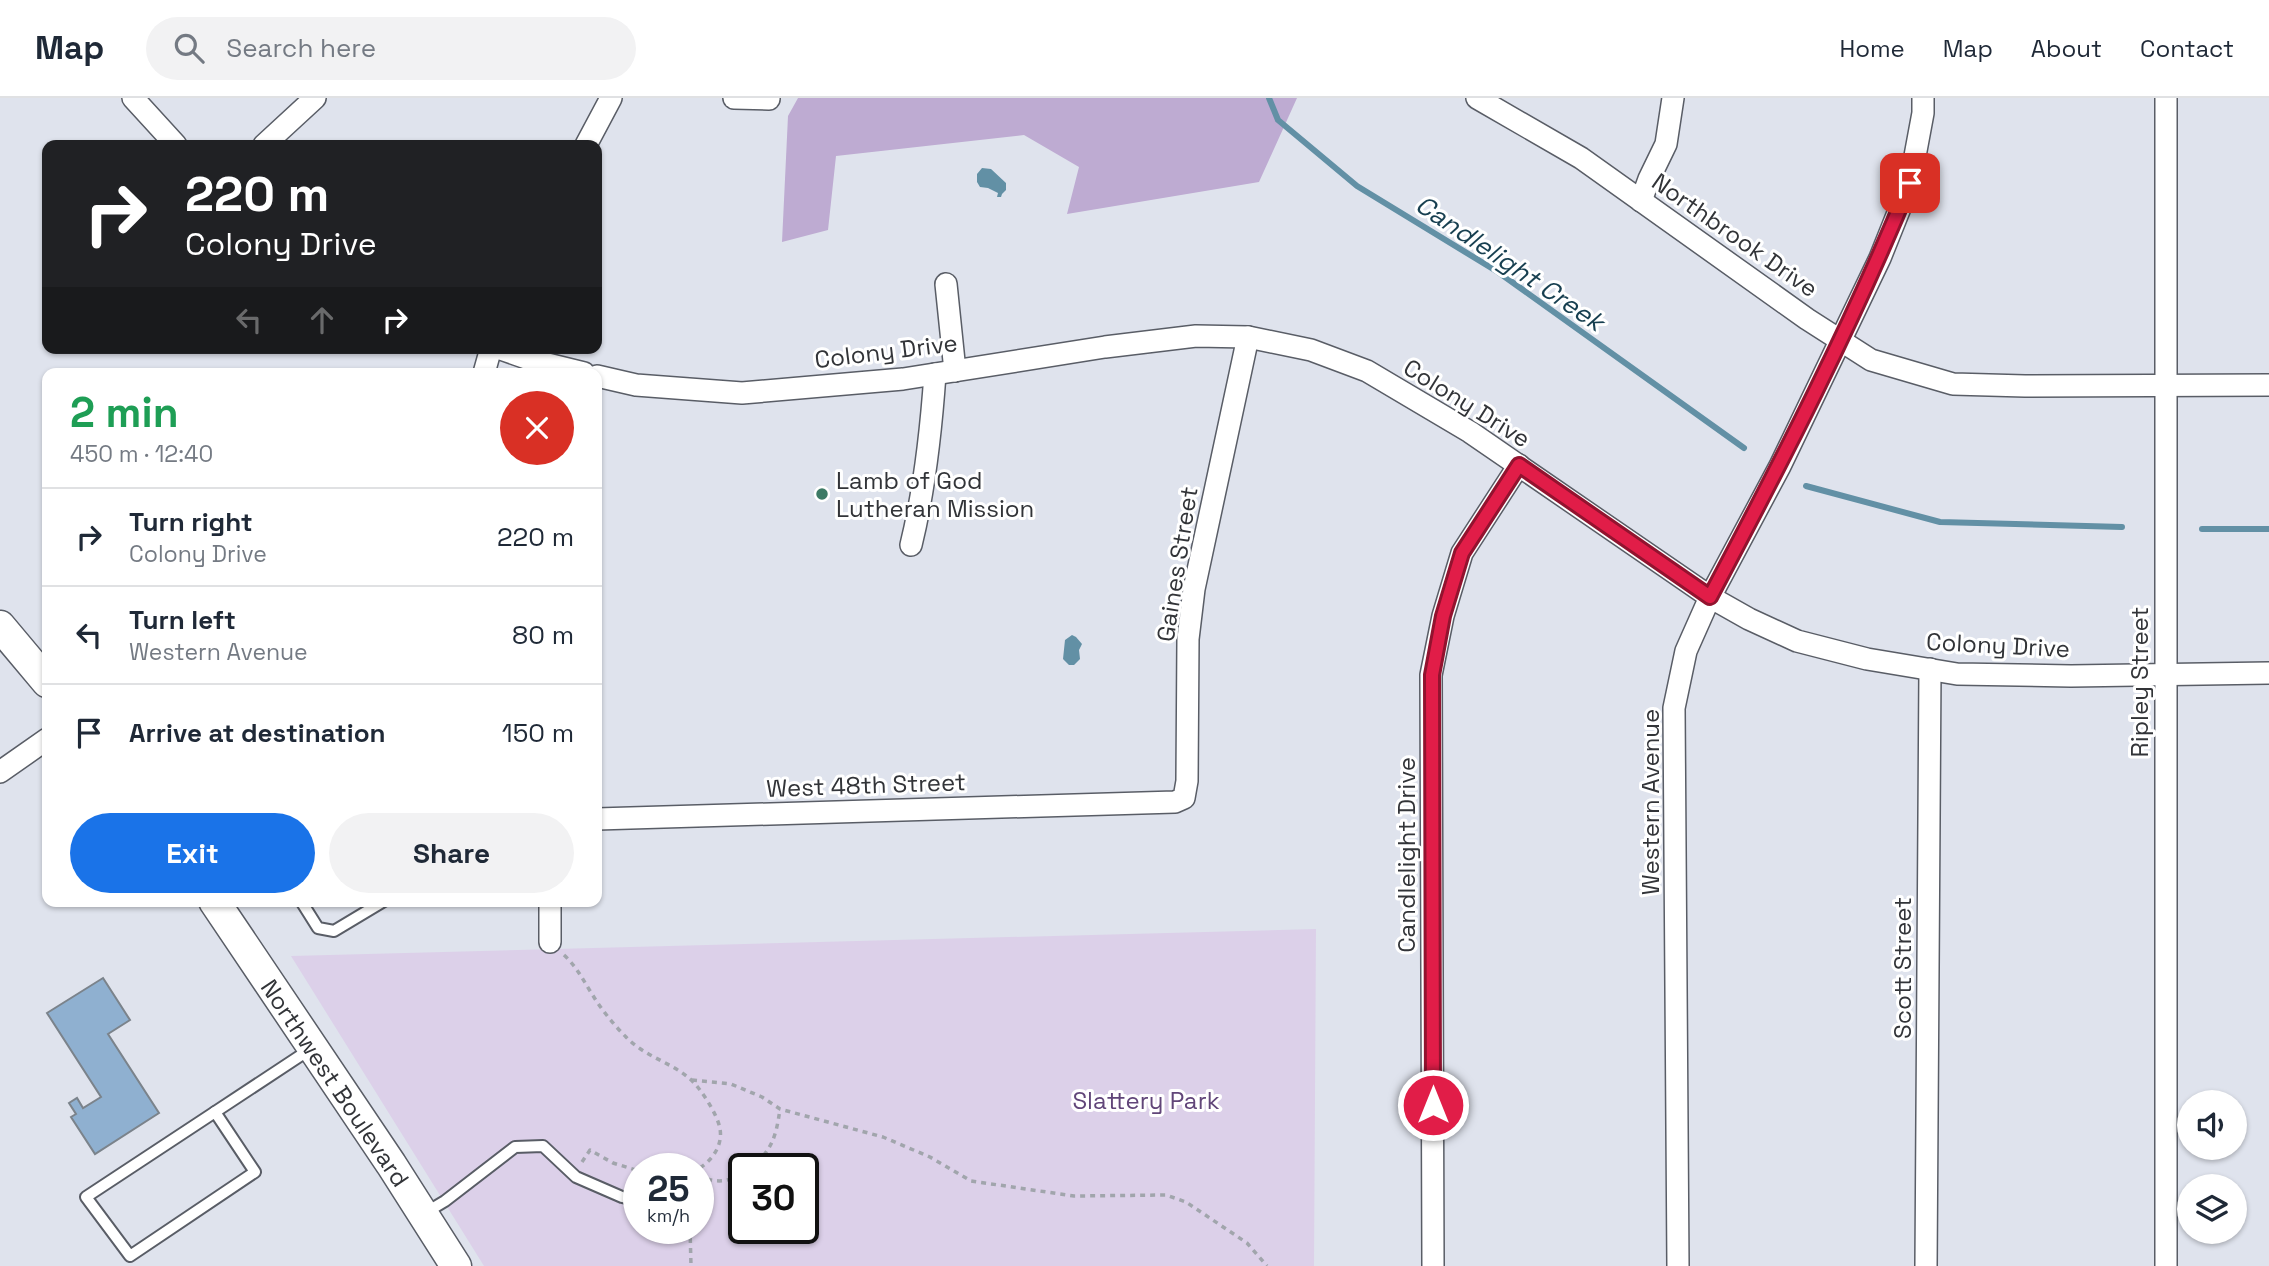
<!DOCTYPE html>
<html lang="en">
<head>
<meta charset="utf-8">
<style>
	:root { --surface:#fff; --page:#f2f2f3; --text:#1f2937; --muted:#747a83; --line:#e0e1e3; --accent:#1a73e8 }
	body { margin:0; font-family:"Space Grotesk",sans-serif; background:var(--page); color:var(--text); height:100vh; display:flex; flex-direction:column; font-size:26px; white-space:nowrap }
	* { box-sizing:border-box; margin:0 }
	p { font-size:23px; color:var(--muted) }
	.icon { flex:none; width:38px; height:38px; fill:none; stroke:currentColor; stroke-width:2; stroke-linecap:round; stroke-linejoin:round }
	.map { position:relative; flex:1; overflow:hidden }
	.sheet { position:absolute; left:42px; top:270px; width:560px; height:539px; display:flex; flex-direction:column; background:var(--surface); border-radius:14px; box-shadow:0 2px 5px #0004 }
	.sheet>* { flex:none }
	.banner { position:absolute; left:42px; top:42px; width:560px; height:214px; border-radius:14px; box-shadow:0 2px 5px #0004; background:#202124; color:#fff; overflow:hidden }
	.buttons { position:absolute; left:2177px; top:992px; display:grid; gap:14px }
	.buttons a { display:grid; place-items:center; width:70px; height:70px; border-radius:50%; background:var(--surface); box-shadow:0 2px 5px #0004; font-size:35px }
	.speed { position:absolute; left:623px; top:1055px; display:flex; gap:14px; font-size:35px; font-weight:700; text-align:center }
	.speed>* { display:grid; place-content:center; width:91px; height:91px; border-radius:50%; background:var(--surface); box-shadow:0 2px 5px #0004; line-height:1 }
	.speed small { font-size:18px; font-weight:400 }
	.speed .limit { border:4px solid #111; border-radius:10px; background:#fff; color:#111 }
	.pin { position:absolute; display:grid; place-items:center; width:60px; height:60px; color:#fff; margin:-30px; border-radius:14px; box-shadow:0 4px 10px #0006 }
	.me { position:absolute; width:77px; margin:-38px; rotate:0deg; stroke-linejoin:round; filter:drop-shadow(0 0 5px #0008) }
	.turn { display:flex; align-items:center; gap:24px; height:147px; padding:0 28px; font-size:32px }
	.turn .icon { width:91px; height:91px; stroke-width:2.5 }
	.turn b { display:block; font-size:49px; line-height:60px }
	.lanes { display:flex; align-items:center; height:66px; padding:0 28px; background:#0003; justify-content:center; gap:35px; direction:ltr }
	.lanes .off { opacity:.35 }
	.round { display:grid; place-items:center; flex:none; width:74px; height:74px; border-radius:37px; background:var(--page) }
	.summary { display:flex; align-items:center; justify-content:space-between; height:119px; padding:0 28px }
	h1 { font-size:42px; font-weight:600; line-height:52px; color:#1e9e55 }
	.button { display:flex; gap:14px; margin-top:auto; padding:14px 28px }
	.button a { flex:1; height:80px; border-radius:42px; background:var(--accent); color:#fff; font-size:28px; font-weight:600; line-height:80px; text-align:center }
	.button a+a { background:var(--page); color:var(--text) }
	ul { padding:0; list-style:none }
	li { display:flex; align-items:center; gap:21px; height:98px; padding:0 28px; border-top:2px solid var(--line) }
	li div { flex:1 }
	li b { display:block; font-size:26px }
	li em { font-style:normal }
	header { display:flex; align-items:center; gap:42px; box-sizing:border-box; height:98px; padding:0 35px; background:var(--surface); border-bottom:2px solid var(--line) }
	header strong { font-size:33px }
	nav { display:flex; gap:38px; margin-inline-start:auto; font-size:24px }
	.search { width:490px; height:63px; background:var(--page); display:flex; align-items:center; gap:18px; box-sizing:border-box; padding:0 24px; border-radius:38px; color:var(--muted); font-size:26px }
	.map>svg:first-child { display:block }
	.green { fill:#dcd0e9; fill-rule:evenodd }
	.forest { fill:#beabd2 }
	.water { fill:#6290a5 }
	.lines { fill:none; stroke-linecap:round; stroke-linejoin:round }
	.stream { stroke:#6290a5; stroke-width:6 }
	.building { fill:#8fb0d0; stroke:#7b838b; stroke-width:2 }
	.service-casing { stroke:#595d66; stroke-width:14 }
	.minor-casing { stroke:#595d66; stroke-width:24 }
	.secondary-casing { stroke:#595d66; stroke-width:33 }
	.path { stroke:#a1a5ac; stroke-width:3.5; stroke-dasharray:5 5; stroke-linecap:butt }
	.service { stroke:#fff; stroke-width:10 }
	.minor { stroke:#fff; stroke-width:21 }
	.secondary { stroke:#fff; stroke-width:30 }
	.route-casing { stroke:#92132f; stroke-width:18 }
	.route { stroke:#e11d48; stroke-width:12 }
	.poi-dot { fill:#3d7a65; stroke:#fff; stroke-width:2.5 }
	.labels { text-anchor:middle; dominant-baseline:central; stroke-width:6; stroke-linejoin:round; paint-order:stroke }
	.street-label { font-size:24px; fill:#323438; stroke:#fff }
	.poi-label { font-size:24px; fill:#323438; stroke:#fff; text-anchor:start }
	.park-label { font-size:24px; fill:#614579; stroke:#fff }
	.water-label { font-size:26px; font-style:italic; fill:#173f50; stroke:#fff }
</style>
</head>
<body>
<header>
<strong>Map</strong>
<div class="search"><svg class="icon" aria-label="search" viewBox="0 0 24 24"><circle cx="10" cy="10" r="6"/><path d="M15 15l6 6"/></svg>Search here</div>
<nav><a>Home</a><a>Map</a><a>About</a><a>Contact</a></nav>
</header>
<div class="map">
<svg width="2269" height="1168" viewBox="0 0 2269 1168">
	<rect width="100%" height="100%" fill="#dfe3ed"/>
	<path class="green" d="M1316,831L1314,1168H484L291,858ZM639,1071H698V1130H639ZM744,1071H803V1130H744Z"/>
	<path class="forest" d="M798,0H1297L1259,84L1067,116L1079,69L1024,37L836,58L828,132L782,144L788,18Z"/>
	<g class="water">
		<path d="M982,70L991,71L1006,85V92L1002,96L1001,99H997L998,95L988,90L980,89L977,84V76Z"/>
		<path d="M1072,537L1076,539L1082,546L1079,552L1080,561L1074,567H1069L1063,561L1065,542Z"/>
	</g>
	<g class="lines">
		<g class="stream">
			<path d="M1269,0L1278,22L1357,88L1498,174L1744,350"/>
			<path d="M1806,388L1940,424L2122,429"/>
			<path d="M2202,431H2269"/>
		</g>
	</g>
	<path class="building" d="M103,880L130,922L108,936L159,1015L95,1056L71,1019L76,1016L69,1005L77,1000L83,1010L101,999L47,915Z"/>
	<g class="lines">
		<g class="service-casing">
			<g id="service">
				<path d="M301,803L318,830L334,833L384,803"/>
				<path d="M215,1014L255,1074L130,1158L86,1099Z"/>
				<path d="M215,1014L312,950"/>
				<path d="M425,1115L445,1103L515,1049L543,1048L576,1079L622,1099L639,1103"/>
			</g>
		</g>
		<g class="minor-casing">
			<g id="minor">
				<path d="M133,0L176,47"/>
				<path d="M734,0L769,1"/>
				<path d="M1477,0L1581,60L1807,221L1871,262L1953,286L2025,288L2269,287"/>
				<path d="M2166,0V1168"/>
				<path d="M264,47L315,0"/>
				<path d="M586,47L611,0"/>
				<path d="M1641,103L1649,81L1666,46L1673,0"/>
				<path d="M946,186L955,273"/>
				<path d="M498,250L535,263L584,275"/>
				<path d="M484,275L491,250"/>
				<path d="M597,278L636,287L742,295L903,281L1105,249L1196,238L1248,239L1311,252L1367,273L1470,334L1710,499L1749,521L1797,543L1867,561L1957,576L2071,578L2269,575"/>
				<path d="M911,447C925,390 931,334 935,276"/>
				<path d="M0,674L47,641"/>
				<path d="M597,721L1175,704L1184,700L1187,683L1188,541L1194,491L1248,239"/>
				<path d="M550,844V803"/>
				<path d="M1433,1168L1431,577L1443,518L1462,455L1519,367"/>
				<path d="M1678,1168L1674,610L1686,553L1710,499L1780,368L1880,160L1910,85L1923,15V0"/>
				<path d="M1926,1168L1930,571"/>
			</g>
		</g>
		<g class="secondary-casing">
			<g id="secondary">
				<path d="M0,528L47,584"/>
				<path d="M214,803L391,1066L456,1168"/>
			</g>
		</g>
		<g class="path">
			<path d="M564,857C577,869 583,882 592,896C601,911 614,927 626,939C644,958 670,964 689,980C700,989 718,1017 720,1031C723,1047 712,1063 698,1071"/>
			<path d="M692,982L731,986L762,999L780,1011L883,1039L930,1059L971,1083L1074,1098L1166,1097L1186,1104L1247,1145L1267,1168"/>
			<path d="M582,1064L590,1052L613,1065L639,1073"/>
			<path d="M749,1071C772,1053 776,1039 780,1011"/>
			<path d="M698,1077C716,1086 726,1084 744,1076"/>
			<path d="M690,1130L691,1168"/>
		</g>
		<use href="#service" class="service"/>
		<use href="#minor" class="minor"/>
		<use href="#secondary" class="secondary"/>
	</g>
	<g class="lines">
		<g class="route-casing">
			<path id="route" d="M1433,1007L1432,577L1443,518L1462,455L1519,367L1710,499C1782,363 1852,227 1910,85"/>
		</g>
		<use href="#route" class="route"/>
	</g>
	<circle class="poi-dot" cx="822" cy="396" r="7"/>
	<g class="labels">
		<g class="street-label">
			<text transform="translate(1735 137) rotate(35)">Northbrook Drive</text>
			<text transform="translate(886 253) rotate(-7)">Colony Drive</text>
			<text transform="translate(1467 305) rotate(32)">Colony Drive</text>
			<text transform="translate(1177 466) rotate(-81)">Gaines Street</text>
			<text transform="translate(1998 547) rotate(3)">Colony Drive</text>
			<text transform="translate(2139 584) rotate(-90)">Ripley Street</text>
			<text transform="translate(866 687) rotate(-2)">West 48th Street</text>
			<text transform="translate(1650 704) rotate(-90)">Western Avenue</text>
			<text transform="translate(1406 757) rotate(-90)">Candlelight Drive</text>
			<text transform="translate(1902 870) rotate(-90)">Scott Street</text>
			<text transform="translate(335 985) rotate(56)">Northwest Boulevard</text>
		</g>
		<g class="poi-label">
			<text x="836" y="382">Lamb of God<tspan x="836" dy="28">Lutheran Mission</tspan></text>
		</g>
		<g class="park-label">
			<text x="1146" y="1002">Slattery Park</text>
		</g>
		<g class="water-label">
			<text transform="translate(1510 165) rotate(34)">Candlelight Creek</text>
		</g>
	</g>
</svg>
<div class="buttons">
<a><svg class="icon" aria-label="sound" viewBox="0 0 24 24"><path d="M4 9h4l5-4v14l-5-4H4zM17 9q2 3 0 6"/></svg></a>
<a><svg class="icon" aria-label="layers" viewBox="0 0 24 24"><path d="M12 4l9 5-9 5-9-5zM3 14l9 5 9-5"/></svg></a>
</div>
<div class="speed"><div>25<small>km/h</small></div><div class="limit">30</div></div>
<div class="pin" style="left:1910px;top:85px;background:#d93025"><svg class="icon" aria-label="arrive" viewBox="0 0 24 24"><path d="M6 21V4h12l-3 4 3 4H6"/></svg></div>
<svg class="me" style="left:1433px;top:1007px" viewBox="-20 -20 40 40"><circle r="17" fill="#e11d48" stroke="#fff" stroke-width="3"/><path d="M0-11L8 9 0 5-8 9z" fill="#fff"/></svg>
<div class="banner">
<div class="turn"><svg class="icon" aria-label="right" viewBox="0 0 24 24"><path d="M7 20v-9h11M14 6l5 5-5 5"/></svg><div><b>220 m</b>Colony Drive</div></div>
<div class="lanes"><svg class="icon off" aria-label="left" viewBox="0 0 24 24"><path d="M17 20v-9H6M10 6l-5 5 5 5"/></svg><svg class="icon off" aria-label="ahead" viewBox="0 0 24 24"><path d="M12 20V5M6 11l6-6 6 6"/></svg><svg class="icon" aria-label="right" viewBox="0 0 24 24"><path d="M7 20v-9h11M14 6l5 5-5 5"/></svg></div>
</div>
<section class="sheet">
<div class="summary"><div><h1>2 min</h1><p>450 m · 12:40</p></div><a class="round" style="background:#d93025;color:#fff"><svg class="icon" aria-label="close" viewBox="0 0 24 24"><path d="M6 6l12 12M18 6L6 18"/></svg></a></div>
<ul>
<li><svg class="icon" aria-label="right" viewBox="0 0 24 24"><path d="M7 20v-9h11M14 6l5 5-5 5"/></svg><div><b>Turn right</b><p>Colony Drive</p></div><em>220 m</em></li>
<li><svg class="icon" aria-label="left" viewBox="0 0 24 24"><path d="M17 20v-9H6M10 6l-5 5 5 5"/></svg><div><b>Turn left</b><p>Western Avenue</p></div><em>80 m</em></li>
<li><svg class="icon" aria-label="arrive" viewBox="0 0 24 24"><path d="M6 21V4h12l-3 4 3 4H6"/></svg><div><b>Arrive at destination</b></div><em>150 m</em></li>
</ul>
<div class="button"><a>Exit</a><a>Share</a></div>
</section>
</div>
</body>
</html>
